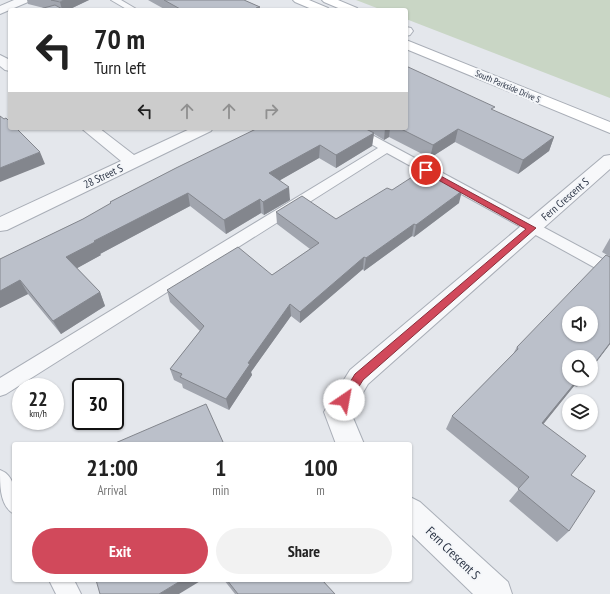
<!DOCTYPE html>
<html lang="en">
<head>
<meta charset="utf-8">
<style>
	:root { --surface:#fff; --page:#f2f2f2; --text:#222; --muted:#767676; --accent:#d1495b }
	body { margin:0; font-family:"PT Sans Narrow",sans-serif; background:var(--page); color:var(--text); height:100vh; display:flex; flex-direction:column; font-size:15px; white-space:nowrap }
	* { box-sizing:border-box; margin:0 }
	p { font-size:13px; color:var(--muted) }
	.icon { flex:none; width:22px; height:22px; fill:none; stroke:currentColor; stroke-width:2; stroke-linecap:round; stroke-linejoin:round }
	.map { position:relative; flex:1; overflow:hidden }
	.side { position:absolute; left:12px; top:442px; width:400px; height:140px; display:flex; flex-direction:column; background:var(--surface); border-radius:4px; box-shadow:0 1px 3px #0004 }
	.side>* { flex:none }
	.top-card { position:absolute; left:8px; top:8px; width:400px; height:122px; border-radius:4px; box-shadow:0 1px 3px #0004; background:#fff; color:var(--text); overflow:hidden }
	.tools { position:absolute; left:562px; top:306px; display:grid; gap:8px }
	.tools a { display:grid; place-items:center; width:36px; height:36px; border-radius:50%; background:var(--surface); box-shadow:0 1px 3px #0004; font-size:20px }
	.speed { position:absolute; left:12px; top:378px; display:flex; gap:8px; font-size:20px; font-weight:700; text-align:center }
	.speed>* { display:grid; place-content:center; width:52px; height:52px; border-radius:50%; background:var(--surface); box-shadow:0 1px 3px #0004; line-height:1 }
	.speed small { font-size:10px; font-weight:400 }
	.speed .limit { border:2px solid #111; border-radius:6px; background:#fff; color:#111 }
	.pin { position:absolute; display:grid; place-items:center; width:34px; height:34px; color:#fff; margin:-17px; border:2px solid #fff; border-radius:50%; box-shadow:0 1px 4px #0007 }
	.me { position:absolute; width:44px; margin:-22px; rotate:33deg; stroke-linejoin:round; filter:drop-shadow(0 0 3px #0008) }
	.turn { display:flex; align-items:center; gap:14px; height:84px; padding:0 20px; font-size:18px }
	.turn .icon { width:52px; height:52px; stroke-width:2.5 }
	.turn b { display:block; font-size:28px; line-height:34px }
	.lanes { display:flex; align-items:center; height:38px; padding:0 20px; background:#0003; justify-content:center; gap:20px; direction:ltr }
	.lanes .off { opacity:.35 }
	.eta { display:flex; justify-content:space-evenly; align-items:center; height:68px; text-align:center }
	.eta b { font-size:24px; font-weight:600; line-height:28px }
	.button { display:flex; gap:8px; margin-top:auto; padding:8px 20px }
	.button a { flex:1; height:46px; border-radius:24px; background:var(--accent); color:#fff; font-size:16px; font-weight:600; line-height:46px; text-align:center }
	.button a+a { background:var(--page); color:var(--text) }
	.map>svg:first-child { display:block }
	.green { fill:#c9d6c5 }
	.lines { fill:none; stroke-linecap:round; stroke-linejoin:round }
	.service-casing { stroke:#a9aeb7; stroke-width:2 }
	.minor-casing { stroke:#a9aeb7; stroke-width:2 }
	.secondary-casing { stroke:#a9aeb7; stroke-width:2 }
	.service { fill:#f7f8fa; fill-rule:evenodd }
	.minor { fill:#f7f8fa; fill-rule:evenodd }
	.secondary { fill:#fff; fill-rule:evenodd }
	.wall { fill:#a1a5ae }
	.shaded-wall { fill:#83868d }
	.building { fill:#bbc0ca; stroke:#83868d; fill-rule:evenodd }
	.route { fill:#d1495b; stroke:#882f3b }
	.labels { text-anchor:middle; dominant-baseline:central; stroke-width:4; stroke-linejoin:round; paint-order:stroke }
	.far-street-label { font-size:9px; fill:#2b3445; stroke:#f4f6f9 }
	.street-label { font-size:11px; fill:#2b3445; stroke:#f4f6f9 }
	.near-street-label { font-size:13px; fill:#2b3445; stroke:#f4f6f9 }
</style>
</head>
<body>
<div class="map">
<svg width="610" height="594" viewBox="0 0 610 594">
	<rect width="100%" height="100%" fill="#e4e7ec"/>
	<path class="green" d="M356,0H610V98L406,19V10H382Z"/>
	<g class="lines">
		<g class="service-casing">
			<g id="service">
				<path d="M111,0H121L138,10H128Z"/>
				<path d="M344,128H359L610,263V276L387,153L6,394L0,396V378L378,148L346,130Z"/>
				<path d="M0,470C18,477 14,497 14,514C0,506 0,487 0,470Z"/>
				<path d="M49,580H74L81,594H56Z"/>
			</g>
		</g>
		<g class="minor-casing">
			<g id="minor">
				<path d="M14,0H30L28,2L0,14V6Z"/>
				<path d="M406,27L411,28L413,31L410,35L406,36Z"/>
				<path d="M0,55L10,60V71L5,70L0,66Z"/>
				<path d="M81,128H99L134,155L192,128H213L211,131L7,230L0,231V217L121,161Z"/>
				<path d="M610,155V169L368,384L351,413L364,444H336L324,412L350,370L604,156Z"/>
				<path d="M410,497L420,502L508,582L512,594H473L410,533Z"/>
			</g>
		</g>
		<g class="secondary-casing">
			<g id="secondary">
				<path d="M293,0H309L328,8L330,10H314L295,2Z"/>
				<path d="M322,0H338L357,8L359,10H343L324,2Z"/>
				<path d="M406,40L610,122V133L406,49Z"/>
			</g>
		</g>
		<use href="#service" class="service"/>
		<use href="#minor" class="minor"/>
		<use href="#secondary" class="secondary"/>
	</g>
	<g class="wall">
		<path d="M27,0H89L68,10H36L44,8L28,4Z"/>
		<path d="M148,0H244L260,7V10H166Z"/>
		<path d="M493,111L554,137L549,151L518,174L455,142L430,158L389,137L384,140L374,134L372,146L336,168L319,158L280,180L290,200L264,215L261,213L226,234L190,206L100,254L101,255L77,268L100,292L105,306L61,334L28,294L0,308V259L83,219L110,204V202L258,128H406Z"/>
		<path d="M392,190L459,203L414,237L412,236L364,271L363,269L300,323L291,316L251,372L252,375L229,410L183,388L182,384L174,380L170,369L200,331L170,302L167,290L272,275L310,249L277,224L276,212L336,219Z"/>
		<path d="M610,238V344L591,369V357L569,379H583L577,387L574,386L543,424L571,475L569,531L557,542L509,501L519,489L446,429L452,416L513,354L517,347L609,256L602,252Z"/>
		<path d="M224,580H322L335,594H235Z"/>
	</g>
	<g class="shaded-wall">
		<path d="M64,0H89L68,10H62L60,2Z"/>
		<path d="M385,128H390L389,137L384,140Z"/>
		<path d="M458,129L455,142L430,158L433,145Z"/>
		<path d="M374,133L372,146L336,168V155Z"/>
		<path d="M554,137L549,151L518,174L523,160Z"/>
		<path d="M320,145L319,158L270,186L269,173Z"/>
		<path d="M40,152L45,164L0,182V168Z"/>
		<path d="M289,187L290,200L264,215L263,202Z"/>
		<path d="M462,191L459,203L414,237L416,225Z"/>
		<path d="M188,193L190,206L100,254L101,255L72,271L66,257L94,241Z"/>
		<path d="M260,199L261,213L226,234L224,220Z"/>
		<path d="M414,224L412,236L364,271L366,258Z"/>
		<path d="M364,257L363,269L300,323V312Z"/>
		<path d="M20,280L28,294L0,308V291Z"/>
		<path d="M100,292L105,306L61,334L53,321Z"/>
		<path d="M290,304L291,316L251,372L252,375L229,410L226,399L248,363Z"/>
		<path d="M610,343V344L591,369V368Z"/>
		<path d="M578,379H579L574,386L533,437L542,423Z"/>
		<path d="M182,580H202L179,594H159Z"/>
	</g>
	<g class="building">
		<path d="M51,0H64L60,2Z"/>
		<path d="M164,0H244L260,7L256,8L259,10H181H182Z"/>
		<path d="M55,5L64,10H36Z"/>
		<path d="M406,66L495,107L491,109L554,137L523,160L458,129L433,145L399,128H406Z"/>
		<path d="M0,116L4,119L6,118L10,122V128H16L40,152L0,168Z"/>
		<path d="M258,128H364L374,133L336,155L320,145L269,173L289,187L263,202L260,199L224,220L188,193L94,241L95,242L66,257L100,292L53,321L20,280L0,291V259L83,219L111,203L110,202L176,168Z"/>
		<path d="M423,170L462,191L416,225L414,224L366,258L364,257L300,312L290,304L248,363L250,364L226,399L180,377L182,374L170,369L204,326L167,290L238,247L272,275L319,243L276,212L302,196L336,219L387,188L392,190Z"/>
		<path d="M606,255L610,257V343L591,368V357H569V379H578L542,423L586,456L571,475L595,491L569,531L518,489L529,477L452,416L518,349L517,347ZM569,313H591V335H569Z"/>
		<path d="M206,404L223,442L218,444H113Z"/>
		<path d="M96,580H182L159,594H100Z"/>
		<path d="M227,580H322L335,594H238Z"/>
	</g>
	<path class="route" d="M426,168L536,228L363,380L348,404L344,405L341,404L339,400L355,374L526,229L424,172V169Z"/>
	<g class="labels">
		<g class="far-street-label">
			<text transform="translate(508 86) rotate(23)">South Parkside Drive S</text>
		</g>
		<g class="street-label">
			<text transform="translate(103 176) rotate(-25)">28 Street S</text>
			<text transform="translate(565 199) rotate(-41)">Fern Crescent S</text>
		</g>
		<g class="near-street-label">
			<text transform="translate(453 553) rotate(44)">Fern Crescent S</text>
		</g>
	</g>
</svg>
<div class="tools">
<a><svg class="icon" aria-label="sound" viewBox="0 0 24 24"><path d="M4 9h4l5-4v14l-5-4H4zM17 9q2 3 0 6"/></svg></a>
<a><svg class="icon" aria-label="search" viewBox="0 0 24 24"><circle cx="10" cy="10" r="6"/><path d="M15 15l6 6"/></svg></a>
<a><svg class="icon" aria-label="layers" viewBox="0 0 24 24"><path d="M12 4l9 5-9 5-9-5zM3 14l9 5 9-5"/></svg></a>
</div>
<div class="speed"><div>22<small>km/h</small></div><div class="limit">30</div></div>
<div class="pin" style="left:426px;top:170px;background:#d93025"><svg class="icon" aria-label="arrive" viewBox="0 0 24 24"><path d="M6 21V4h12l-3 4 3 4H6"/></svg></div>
<svg class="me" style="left:344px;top:400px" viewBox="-20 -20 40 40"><circle r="19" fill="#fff"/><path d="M0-13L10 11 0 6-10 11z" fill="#d1495b"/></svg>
<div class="top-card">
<div class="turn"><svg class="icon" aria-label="left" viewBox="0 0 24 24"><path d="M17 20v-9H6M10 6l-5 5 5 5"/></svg><div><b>70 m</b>Turn left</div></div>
<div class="lanes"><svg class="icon" aria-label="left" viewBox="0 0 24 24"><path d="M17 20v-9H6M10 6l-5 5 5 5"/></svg><svg class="icon off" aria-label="ahead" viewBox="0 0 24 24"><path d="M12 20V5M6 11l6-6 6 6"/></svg><svg class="icon off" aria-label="ahead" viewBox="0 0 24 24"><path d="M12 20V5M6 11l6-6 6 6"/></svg><svg class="icon off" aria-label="right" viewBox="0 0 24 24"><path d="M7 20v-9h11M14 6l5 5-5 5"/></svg></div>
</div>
<section class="side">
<div class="eta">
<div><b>21:00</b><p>Arrival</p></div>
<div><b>1</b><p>min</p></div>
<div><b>100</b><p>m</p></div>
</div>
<div class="button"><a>Exit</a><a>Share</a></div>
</section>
</div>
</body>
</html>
